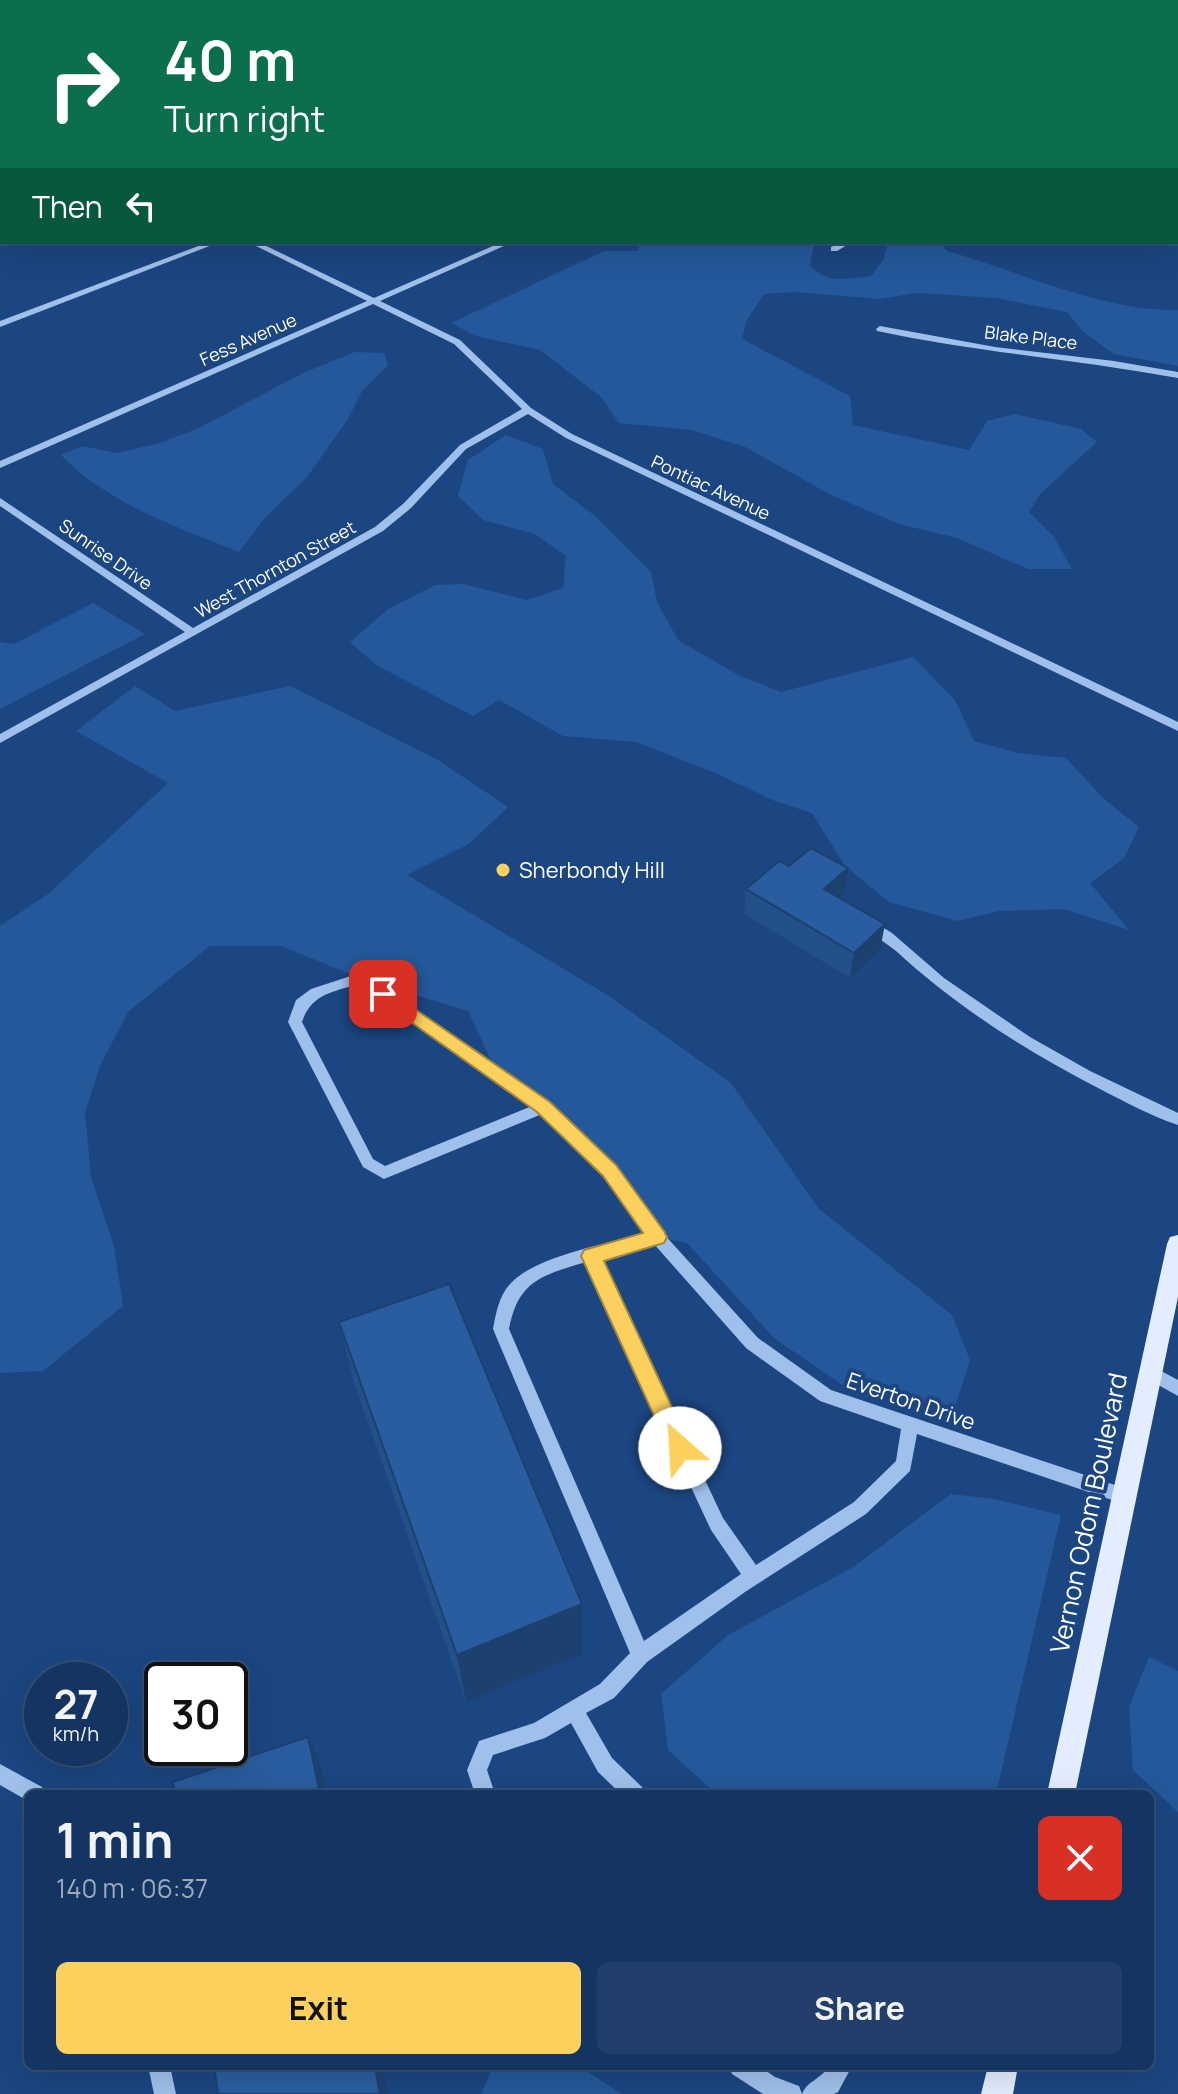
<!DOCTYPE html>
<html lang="en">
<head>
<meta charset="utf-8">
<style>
	:root { --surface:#143461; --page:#213f6a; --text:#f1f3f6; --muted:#9daabd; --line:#334f76; --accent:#fbd05c }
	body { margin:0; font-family:Manrope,sans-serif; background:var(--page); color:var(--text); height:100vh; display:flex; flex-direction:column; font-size:30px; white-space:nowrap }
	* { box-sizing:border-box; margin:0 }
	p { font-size:26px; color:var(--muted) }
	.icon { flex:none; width:44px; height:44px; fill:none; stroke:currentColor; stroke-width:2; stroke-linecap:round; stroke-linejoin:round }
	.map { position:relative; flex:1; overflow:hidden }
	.details { position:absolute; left:24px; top:1790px; width:1130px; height:280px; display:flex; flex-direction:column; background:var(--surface); border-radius:12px; box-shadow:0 8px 32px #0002,0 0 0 2px var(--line) }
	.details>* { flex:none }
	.banner { position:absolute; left:0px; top:0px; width:1178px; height:244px; box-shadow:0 8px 32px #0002,0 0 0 2px var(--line); background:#0b6e4f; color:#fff; overflow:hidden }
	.speed { position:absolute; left:24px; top:1662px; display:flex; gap:16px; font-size:40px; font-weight:700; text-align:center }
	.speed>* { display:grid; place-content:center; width:104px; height:104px; border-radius:50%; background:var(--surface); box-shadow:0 8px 32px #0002,0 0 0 2px var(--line); line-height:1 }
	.speed small { font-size:20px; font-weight:400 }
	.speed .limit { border:4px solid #111; border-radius:12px; background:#fff; color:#111 }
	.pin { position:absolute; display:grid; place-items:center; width:68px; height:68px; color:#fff; margin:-34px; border-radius:16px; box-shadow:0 4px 12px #0006 }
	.me { position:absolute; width:88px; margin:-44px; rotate:334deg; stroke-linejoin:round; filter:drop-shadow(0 0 6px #0008) }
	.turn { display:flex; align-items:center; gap:28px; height:168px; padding:0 32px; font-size:36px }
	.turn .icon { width:104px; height:104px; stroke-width:2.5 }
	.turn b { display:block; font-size:56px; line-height:68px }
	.then { display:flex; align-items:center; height:76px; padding:0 32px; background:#0003; gap:16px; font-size:30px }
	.round { display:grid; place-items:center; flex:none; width:84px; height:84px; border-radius:12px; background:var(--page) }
	.head { display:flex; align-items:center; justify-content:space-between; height:136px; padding:0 32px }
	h1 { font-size:48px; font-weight:700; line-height:60px }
	.primary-button { display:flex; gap:16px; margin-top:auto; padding:16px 32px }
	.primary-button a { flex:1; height:92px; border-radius:12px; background:var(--accent); color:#111; font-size:32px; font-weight:700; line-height:92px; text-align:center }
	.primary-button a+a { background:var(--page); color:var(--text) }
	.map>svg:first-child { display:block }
	.green { fill:#24589a }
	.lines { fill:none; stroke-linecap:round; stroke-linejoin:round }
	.minor { fill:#9fc0ea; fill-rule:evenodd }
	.major { fill:#e3edfe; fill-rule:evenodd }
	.wall { fill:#245089 }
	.shaded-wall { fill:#1d416f }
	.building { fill:#2a5d9f; stroke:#1d416f; stroke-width:2 }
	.route { fill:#fbd05c; stroke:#a3873c; stroke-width:2 }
	.poi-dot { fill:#fbd05c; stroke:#1b4681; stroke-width:3 }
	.labels { text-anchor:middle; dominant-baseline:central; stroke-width:8; stroke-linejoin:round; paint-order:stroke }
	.far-street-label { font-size:18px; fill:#fff; stroke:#1b4681 }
	.poi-label { font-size:22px; fill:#fff; stroke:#1b4681; text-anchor:start }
	.street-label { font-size:22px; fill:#fff; stroke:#1b4681 }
	.near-street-label { font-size:26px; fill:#fff; stroke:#1b4681 }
</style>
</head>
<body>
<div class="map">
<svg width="1178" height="2094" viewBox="0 0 1178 2094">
	<rect width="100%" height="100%" fill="#1b4681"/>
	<g class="green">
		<path d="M641,242H821L813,248L810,266C827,284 848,279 871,276L884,259L888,242H940L947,251C1022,272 1100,311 1178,310V366L1114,354L1083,332L1067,312L996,298L917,293L879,299L794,292L764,294L747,320L742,339L850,396L853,425L969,450L987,421L1015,414L1081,429L1097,442L1041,493L1029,512L1054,537L1072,569H1028L957,538L899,524L831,495L745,447L692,430L619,423L601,397L540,350L476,336L451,323L604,251H637Z"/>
		<path d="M355,352L384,353L388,365L362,391L348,419L307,477L265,518L239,552C177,527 108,504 61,455L82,446L117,453L160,443L199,428L303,373Z"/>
		<path d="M506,435L543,449L553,484L595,516L651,572L657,602L678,640L740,676L781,692L913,657L955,700L974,741L1018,753L1066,758L1104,799L1139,827L1124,858L1090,883L1129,930L1064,909L999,911L957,921L889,902L845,866L812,813L775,801L715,773L636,742L563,736L499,700L473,716L376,665L350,642L388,609L435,585L463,584L527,600L563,588L566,556L535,534L483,520L458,496L468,460Z"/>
		<path d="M93,603L145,634L0,709V642L14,644Z"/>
		<path d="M135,686L175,711L290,686L438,760L508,807L469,844L407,875L609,996L731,1083L819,1209L952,1315L970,1360L952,1416L857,1395L774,1338L687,1243L657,1237L610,1170L497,1073L468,1011L360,978L281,946H210L128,1012L100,1066L85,1112L91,1177L114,1246L123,1306L43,1371L0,1373V926L48,894L168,783L76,731Z"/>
		<path d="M951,1494L994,1499L1061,1515L996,1794H716L668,1750L661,1694L728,1635L855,1566Z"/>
		<path d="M1149,1657L1178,1671V1812L1133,1770L1129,1707Z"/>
		<path d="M501,2066H580L621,2094H481L492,2070Z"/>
	</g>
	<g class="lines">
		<g class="minor">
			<path d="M0,9L2,10V14L0,13Z"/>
			<rect x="0" y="27" width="2" height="4"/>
			<rect x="1176" y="189" width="2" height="6"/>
			<rect x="1176" y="234" width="2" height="4"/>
			<path d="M209,242H220L0,327V321Z"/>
			<path d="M248,242H258L374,298L502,242H513L380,301L460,340L531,408L572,434L1178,722V731L566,438L528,414L466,449L411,508L383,531L0,743V734L185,632L0,506V498L193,628L375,527L403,504L460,445L522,409L454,344L373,304L0,468V461L367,301Z"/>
			<path d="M842,242H852L837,251H831V247Z"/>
			<path d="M880,326L995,347L1114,361L1178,372V378C1078,360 976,352 877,331L876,329Z"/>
			<path d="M869,919L892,933L944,978L1030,1037L1090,1071L1178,1113V1125C1151,1116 1125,1102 1100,1089C1026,1051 957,1007 896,951C885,942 871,934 862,924Z"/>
			<path d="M360,973L549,1103L615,1167L662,1232L758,1338L831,1390L1124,1488L1130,1490L1133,1496L1130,1502L1124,1504L917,1434L910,1471L866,1514L745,1592L647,1662L614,1698L586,1713L612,1758L642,1787L645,1794H621L598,1772L571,1723L545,1738L493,1755L487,1770L495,1794H475L467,1770L479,1741L534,1723L600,1684L630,1653L493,1329C496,1313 499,1295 511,1283C536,1256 610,1243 646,1233L605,1175L542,1114L384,1179L363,1167L288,1022L296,1000L311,989ZM358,984L532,1106L385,1166L373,1159L302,1022C311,994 333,992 358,984ZM654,1244L746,1348L820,1401L901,1429L896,1461L854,1502L756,1565L723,1518L600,1258ZM586,1262L711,1530L741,1574L644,1641L509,1329C518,1280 543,1275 586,1262Z"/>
			<path d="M1150,1365L1178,1380V1396L1144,1377L1142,1372L1144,1367Z"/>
			<path d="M0,1764L42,1787L45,1794H28V1801L0,1785Z"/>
			<path d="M148,2066H170L176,2094H154Z"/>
			<path d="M729,2066H759L775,2077L799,2086L802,2094H763L732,2074Z"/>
			<path d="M829,2066H852L838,2092L834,2094H802C807,2081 820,2080 829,2066Z"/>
		</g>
		<g class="major">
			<path d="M1178,1235V1297L1075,1794H1047L1167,1244L1170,1237Z"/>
			<path d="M988,2066H1018L1013,2094H981Z"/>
		</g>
	</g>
	<g class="wall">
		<path d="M746,889L843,894L839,898L880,950L850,978L744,914Z"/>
		<path d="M339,1322L582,1604V1654L466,1702L354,1383Z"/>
	</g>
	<g class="shaded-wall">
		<path d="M848,868L843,894L820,915L824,889Z"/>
		<path d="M885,924L880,950L850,978L854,953Z"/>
		<path d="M582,1604V1654L466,1702L457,1655Z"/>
		<path d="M308,1737L321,1766L327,1794H320Z"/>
		<path d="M375,2066H382L388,2094H380Z"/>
	</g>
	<g class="building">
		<path d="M811,848L848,868L824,889L885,924L854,953L746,889L779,861L789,866Z"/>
		<path d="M449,1284L582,1604L457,1655L339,1322Z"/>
		<path d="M308,1737L320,1794H175L173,1782Z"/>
		<path d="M214,2066H375L380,2094H218Z"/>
	</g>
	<path class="route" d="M383,987L550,1102L616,1165L664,1231L667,1237L664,1243L604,1261L691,1448L688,1455L680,1458L672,1455L581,1256L584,1250L643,1233L603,1176L537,1112L377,998L374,994L377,989Z"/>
	<circle class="poi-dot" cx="503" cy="870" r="8"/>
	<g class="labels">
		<g class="far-street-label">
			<text transform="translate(1031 337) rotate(7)">Blake Place</text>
			<text transform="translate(248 339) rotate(-24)">Fess Avenue</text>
			<text transform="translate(711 487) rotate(25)">Pontiac Avenue</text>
			<text transform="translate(106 554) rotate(35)">Sunrise Drive</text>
			<text transform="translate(275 569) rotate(-29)">West Thornton Street</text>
		</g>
		<g class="poi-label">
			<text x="519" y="870">Sherbondy Hill</text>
		</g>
		<g class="street-label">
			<text transform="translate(911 1401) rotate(19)">Everton Drive</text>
		</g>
		<g class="near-street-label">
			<text transform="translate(1088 1513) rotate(-78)">Vernon Odom Boulevard</text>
		</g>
	</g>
</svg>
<div class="speed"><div>27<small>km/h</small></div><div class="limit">30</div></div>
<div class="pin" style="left:383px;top:994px;background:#d93025"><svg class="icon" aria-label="arrive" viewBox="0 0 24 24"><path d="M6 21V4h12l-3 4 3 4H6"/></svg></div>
<svg class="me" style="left:680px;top:1448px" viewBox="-20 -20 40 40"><circle r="19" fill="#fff"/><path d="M0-13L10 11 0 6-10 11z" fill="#fbd05c"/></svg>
<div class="banner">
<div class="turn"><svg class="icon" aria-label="right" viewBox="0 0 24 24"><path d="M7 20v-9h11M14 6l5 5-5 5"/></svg><div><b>40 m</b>Turn right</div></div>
<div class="then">Then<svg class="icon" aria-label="left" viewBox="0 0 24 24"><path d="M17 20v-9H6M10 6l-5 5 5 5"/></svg></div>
</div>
<section class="details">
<div class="head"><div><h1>1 min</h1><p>140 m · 06:37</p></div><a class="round" style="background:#d93025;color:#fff"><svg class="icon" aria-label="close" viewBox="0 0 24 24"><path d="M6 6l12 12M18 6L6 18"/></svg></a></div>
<div class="primary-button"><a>Exit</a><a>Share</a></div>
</section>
</div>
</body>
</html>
